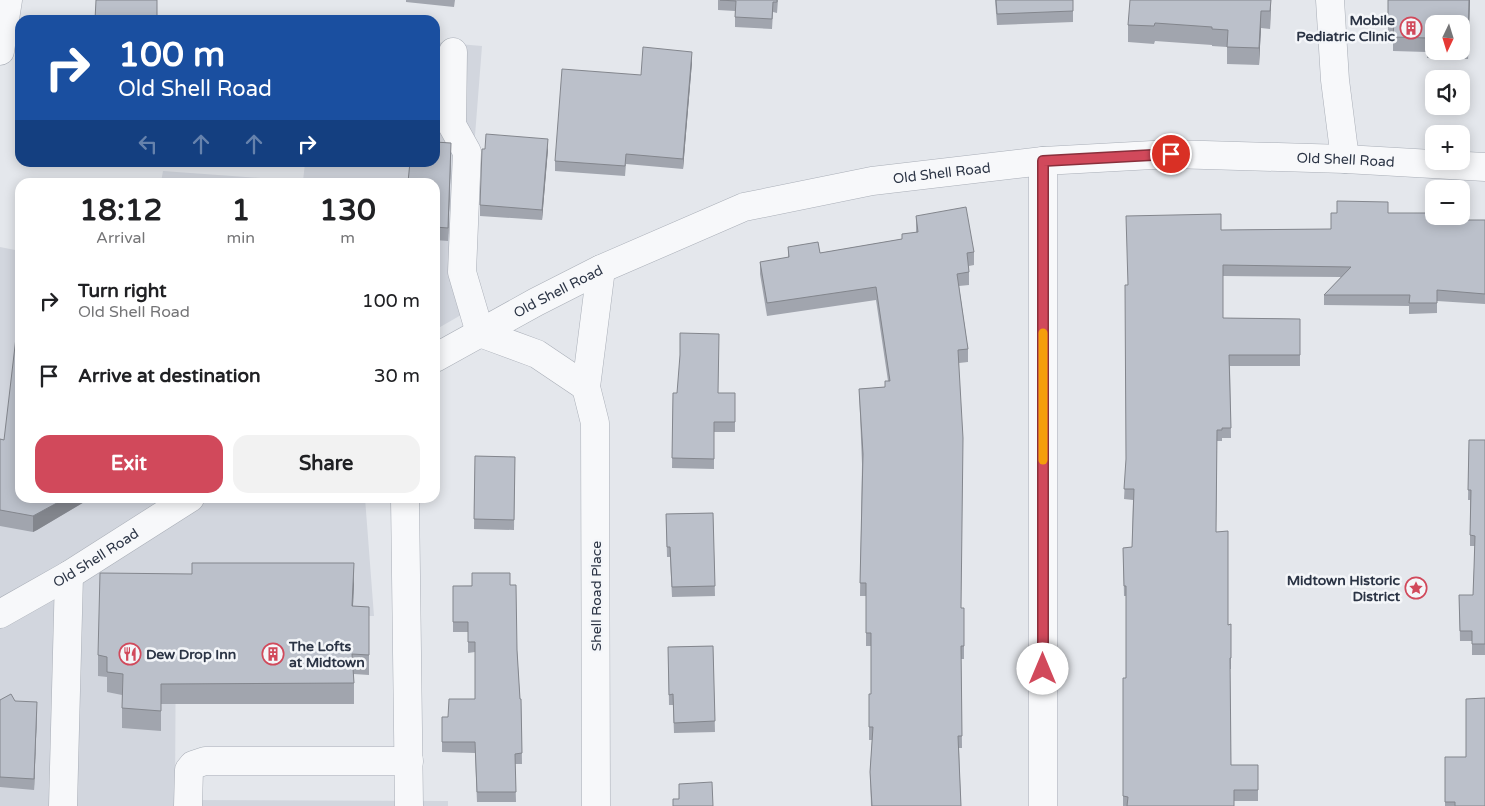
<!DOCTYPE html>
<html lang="en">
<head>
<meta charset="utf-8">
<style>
	:root { --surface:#fff; --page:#f2f2f2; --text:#202124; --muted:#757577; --accent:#d1495b }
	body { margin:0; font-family:"Varela Round",sans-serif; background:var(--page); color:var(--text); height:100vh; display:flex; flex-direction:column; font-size:19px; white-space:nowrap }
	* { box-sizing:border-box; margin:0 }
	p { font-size:16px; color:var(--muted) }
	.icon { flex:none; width:28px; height:28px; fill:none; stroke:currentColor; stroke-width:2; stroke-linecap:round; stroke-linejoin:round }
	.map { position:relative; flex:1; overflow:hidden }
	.details { position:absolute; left:15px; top:178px; width:425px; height:325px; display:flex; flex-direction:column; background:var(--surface); border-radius:15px; box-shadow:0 2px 12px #0003 }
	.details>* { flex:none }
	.hud { position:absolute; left:15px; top:15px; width:425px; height:152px; border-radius:15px; box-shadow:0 2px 12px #0003; background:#1a4fa0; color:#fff; overflow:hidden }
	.needle { width:32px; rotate:184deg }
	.buttons { position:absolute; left:1425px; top:15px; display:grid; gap:10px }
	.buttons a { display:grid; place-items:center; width:45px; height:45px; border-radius:10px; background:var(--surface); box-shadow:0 2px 12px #0003; font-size:25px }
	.pin { position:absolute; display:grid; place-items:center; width:42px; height:42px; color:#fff; margin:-21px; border:2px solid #fff; border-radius:50%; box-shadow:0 1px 5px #0007 }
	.me { position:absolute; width:55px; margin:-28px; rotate:0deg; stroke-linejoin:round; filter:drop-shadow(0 0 4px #0008) }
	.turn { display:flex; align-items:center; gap:18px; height:105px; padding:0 20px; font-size:22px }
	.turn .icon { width:65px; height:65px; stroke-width:2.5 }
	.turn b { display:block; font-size:35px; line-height:42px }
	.lanes { display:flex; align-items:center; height:48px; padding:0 20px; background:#0003; justify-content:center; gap:25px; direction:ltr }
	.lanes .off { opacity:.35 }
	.eta { display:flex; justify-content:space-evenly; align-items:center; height:85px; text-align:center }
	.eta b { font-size:30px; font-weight:700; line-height:35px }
	.button { display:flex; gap:10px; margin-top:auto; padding:10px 20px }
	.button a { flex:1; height:58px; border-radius:15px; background:var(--accent); color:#fff; font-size:20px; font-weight:700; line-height:58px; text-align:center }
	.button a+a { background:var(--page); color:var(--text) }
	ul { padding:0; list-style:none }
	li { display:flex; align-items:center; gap:15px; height:75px; padding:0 20px }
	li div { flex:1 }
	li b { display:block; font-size:19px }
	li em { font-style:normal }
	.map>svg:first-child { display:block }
	.built { fill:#d2d6de }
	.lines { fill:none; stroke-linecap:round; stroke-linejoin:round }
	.minor-casing { stroke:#a9aeb7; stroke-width:29 }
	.minor { stroke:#f7f8fa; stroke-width:28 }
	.wall { fill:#a1a5ae; fill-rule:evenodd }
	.shaded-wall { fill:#83868d }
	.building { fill:#bbc0ca; stroke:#83868d }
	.route-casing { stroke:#882f3b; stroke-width:12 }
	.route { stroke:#d1495b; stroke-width:9 }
	.slow { stroke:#f59e0b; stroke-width:9 }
	.labels { text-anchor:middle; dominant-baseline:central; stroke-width:5; stroke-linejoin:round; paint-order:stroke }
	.poi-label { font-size:14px; font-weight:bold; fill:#2b3445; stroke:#f4f6f9; text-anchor:end }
	.street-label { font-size:14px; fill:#2b3445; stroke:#f4f6f9 }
</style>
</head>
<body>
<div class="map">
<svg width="1485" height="806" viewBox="0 0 1485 806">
	<rect width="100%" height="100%" fill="#e4e7ec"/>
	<g class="built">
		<path d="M435,42L482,46L461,315L435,330V182H161L163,171L303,181L305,163L435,162Z"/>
		<path d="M0,247L20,251V498H365L374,616H176L175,800L448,801V806H0Z"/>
	</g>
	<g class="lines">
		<g class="minor-casing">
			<g id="minor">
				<path d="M1330,0L1335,80L1345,159"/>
				<path d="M0,51L8,0"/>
				<path d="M453,52L452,125L467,152L462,272L480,333L537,354L586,387"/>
				<path d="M1043,161V806"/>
				<path id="s1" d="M435,358L536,302L601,269L744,207L872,181L1043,161L1171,154L1345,159L1485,167"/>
				<path d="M405,498L409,806"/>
				<path id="s2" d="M0,614L69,575L190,498"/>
				<path d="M63,806L69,575"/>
				<path d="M188,806L189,770L193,765L205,761H409"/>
				<path d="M596,806L595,423L586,387L601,269"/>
			</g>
		</g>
		<use href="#minor" class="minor"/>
	</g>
	<g class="wall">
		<path d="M406,0H455L454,7L406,2Z"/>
		<path d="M718,0H778L777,13L773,12L772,29L735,27V11L718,10Z"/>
		<path d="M995,0H1073V22L997,25Z"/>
		<path d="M1271,0L1270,29L1261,28L1259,65L1227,64V47L1212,46V45L1155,41L1154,44L1128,42V25Z"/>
		<path d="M1470,0L1468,59L1427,58V52L1393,51V37H1388V23ZM1434,24H1461V51H1434Z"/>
		<path d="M692,62L683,169L626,164L625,176L555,171V161L641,75Z"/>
		<path d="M485,149H548L542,220L480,216V205Z"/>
		<path d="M451,156L448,241L435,240V182Z"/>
		<path d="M1388,213L1459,220H1485V304L1437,301V313L1409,314V306L1324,305V295L1341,277L1223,276V318L1300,319V366H1230L1231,438H1222V441H1217L1216,532L1228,625L1231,658V669H1230L1231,765H1258V801H1234V806H1123V678H1126V596H1124L1123,548L1132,547L1133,500L1124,499L1126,461L1221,230L1331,229Z"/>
		<path d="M916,216L974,252V265L969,266V285L959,286L968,349V362L959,363L961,608H964V659H961L962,748H959L961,806H871L870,772L872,740H869V707L871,694V646H866V596H860L862,464L859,389L885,387V381H888L876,300L767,316L760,274V262L788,258V247L820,253L902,239V234L916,233Z"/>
		<path d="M673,393H735V432H714V469L672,468Z"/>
		<path d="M0,439L4,440L91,498L37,530L33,532L0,526Z"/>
		<path d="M1469,440H1485V655H1472V641H1460L1459,595H1473L1474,568L1475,546H1470V500H1468Z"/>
		<path d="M475,456L515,457L514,530L474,529Z"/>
		<path d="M713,513L715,596L672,597L670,557H667L666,514Z"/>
		<path d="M354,583L353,606L369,607V675L354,674V704H161V731L122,728V695L107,692V677L98,676V655Z"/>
		<path d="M510,585L517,650L520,699H521L522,764H515L516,802H477L475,753L442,752V717H448L475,699V652L468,653V632H453V586Z"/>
		<path d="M713,646L715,732L674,733L673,705H669L668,647Z"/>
		<path d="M0,700L15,701L37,712L34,790L0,787Z"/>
		<path d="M1445,757H1466L1485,806H1445Z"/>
	</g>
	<g class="shaded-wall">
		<path d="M1271,0L1270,29V11Z"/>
		<path d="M1469,0H1470L1468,59V45Z"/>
		<path d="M1261,11V28L1259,65V48Z"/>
		<path d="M692,52V62L683,169V159Z"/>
		<path d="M548,139V149L542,220V210Z"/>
		<path d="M451,143V156L448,241V228Z"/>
		<path d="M66,498H91L37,530L33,532V516Z"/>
		<path d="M354,563V583L352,626V606Z"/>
		<path d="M37,702V712L34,790V779Z"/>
	</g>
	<g class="building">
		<path d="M96,0H157V20H95Z"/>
		<path d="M720,0H777V2H773L772,19L735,17L736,1Z"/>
		<path d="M996,0H1073V11L997,14Z"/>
		<path d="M1130,0H1271L1270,11H1261L1259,48L1227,47L1228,30L1212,29V27L1155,23L1154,26L1128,25Z"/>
		<path d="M1388,0H1469L1468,45L1461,44V24H1434V43H1427V38L1393,37L1394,22L1388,23Z"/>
		<path d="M643,47L692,52L683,159L626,154L625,166L555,161L562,69L641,75Z"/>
		<path d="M486,134L548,139L542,210L480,205L482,149H485Z"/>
		<path d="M435,142L451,143L448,228L435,227V182H408L410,162H435Z"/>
		<path d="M335,180L363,182H335Z"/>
		<path d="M1337,201L1388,202V213H1434V216H1459V220H1485V294L1437,290V303H1409L1410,295H1324L1351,267L1223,265V318L1300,319V355H1229L1231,428H1222V430H1217L1216,532L1228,531V625L1231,624V658H1230L1231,765H1258V790H1234V806H1127L1128,797L1123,796V678H1126V586H1124L1123,548L1132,547L1134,489H1124L1126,459L1125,285H1128L1126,216L1221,214V230L1331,229V213H1337Z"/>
		<path d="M966,207L974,252L967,253L969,272L957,274L968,349L958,350L963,438L961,608H964V646H961L962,736H958L961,806H872L870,772L873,727H869V694H871V633H866V583H860L863,454L859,389L885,387V381H890L876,287L767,303L760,262L789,257L788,247L818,242L820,253L902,239V234L918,232L916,216Z"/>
		<path d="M17,329H20V498H66L33,516L0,510V439L4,440Z"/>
		<path d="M680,333L719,334L718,393H735V422H714V459L672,458L673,393H677L680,355Z"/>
		<path d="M1469,440H1485V644H1472V631H1460L1459,595H1473L1474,568L1475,536L1470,535L1471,490H1468Z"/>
		<path d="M475,456L515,457L514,520L474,519Z"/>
		<path d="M713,513L715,586L672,587L670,547H667L666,514Z"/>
		<path d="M192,563H354L352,606L369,607V655L352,654L354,683L161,684V711L122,708L123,674L107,672V657L98,655L100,573L192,574Z"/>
		<path d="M472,573H510V585H516L517,650L520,699H521L522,753L515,754L516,792H477L475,742H442V717H448L449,699H475V642H468V622H453V586H472Z"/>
		<path d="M713,646L715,721L674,723L673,694L669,695L668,647Z"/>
		<path d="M11,694L15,701L37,702L34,779L0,777V700Z"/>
		<path d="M1485,698V806H1455V802H1445V757H1466V699Z"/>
		<path d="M712,782L713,806H673V799H679V784Z"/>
	</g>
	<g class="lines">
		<g class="route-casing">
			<path id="route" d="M1043,669V161L1171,154"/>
		</g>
		<use href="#route" class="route"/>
		<path class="slow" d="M1043,333V460"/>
	</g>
	<defs>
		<g id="building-ring" transform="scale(1.125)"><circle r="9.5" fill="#f4f6f9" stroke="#d1495b" stroke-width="1.5"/><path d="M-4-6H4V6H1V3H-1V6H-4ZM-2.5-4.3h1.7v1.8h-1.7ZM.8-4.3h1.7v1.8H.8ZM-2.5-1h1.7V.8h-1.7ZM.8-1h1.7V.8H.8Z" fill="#d1495b"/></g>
		<g id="sight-ring" transform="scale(1.125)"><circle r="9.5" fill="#f4f6f9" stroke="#d1495b" stroke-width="1.5"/><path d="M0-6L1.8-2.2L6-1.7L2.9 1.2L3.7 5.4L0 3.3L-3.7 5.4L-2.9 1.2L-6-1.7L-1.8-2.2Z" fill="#d1495b"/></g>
		<g id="restaurant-ring" transform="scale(1.125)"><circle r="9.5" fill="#f4f6f9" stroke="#d1495b" stroke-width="1.5"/><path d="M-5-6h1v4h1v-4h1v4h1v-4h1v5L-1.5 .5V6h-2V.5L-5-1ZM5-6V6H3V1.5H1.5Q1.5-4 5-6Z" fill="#d1495b"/></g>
	</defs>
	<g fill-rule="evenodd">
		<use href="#building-ring" x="1411" y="28"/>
		<use href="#sight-ring" x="1416" y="588"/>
		<use href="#restaurant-ring" x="130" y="654"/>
		<use href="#building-ring" x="273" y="654"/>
	</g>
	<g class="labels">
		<g class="poi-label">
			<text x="1395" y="20">Mobile<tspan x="1395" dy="16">Pediatric Clinic</tspan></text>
			<text x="1400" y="580">Midtown Historic<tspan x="1400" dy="16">District</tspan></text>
			<text x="289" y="646" text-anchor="start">The Lofts<tspan x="289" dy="16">at Midtown</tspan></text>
			<text x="146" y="654" text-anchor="start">Dew Drop Inn</text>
		</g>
		<g class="street-label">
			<text stroke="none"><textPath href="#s1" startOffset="950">Old Shell Road</textPath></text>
			<text stroke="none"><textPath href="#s1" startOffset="545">Old Shell Road</textPath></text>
			<text stroke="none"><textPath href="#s1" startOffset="140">Old Shell Road</textPath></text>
			<text stroke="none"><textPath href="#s2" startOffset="111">Old Shell Road</textPath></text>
			<text transform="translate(596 596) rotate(-90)">Shell Road Place</text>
		</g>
	</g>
</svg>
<div class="buttons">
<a><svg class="needle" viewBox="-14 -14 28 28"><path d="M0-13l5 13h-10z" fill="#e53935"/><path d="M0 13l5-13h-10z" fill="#757577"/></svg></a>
<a><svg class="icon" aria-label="sound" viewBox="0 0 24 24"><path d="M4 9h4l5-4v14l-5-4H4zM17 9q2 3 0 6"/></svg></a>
<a>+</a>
<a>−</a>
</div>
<div class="pin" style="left:1171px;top:154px;background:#d93025"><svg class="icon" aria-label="arrive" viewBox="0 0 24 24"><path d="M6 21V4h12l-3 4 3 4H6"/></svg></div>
<svg class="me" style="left:1043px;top:669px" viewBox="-20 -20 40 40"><circle r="19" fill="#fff"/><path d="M0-13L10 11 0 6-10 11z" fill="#d1495b"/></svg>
<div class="hud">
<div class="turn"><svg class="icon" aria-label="right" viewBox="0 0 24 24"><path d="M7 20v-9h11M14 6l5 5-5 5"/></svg><div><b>100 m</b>Old Shell Road</div></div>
<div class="lanes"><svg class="icon off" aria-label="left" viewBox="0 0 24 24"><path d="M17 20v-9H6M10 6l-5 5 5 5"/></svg><svg class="icon off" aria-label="ahead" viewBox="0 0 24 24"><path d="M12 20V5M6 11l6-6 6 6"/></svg><svg class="icon off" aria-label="ahead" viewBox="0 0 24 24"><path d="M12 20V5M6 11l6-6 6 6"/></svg><svg class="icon" aria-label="right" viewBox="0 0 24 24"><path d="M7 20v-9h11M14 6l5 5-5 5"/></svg></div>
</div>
<section class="details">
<div class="eta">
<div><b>18:12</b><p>Arrival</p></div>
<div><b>1</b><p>min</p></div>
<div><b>130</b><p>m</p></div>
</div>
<ul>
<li><svg class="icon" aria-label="right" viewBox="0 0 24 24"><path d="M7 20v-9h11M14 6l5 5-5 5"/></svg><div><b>Turn right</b><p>Old Shell Road</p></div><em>100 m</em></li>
<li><svg class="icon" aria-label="arrive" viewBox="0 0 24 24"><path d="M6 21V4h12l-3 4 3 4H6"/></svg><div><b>Arrive at destination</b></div><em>30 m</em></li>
</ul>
<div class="button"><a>Exit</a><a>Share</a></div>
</section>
</div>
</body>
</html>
